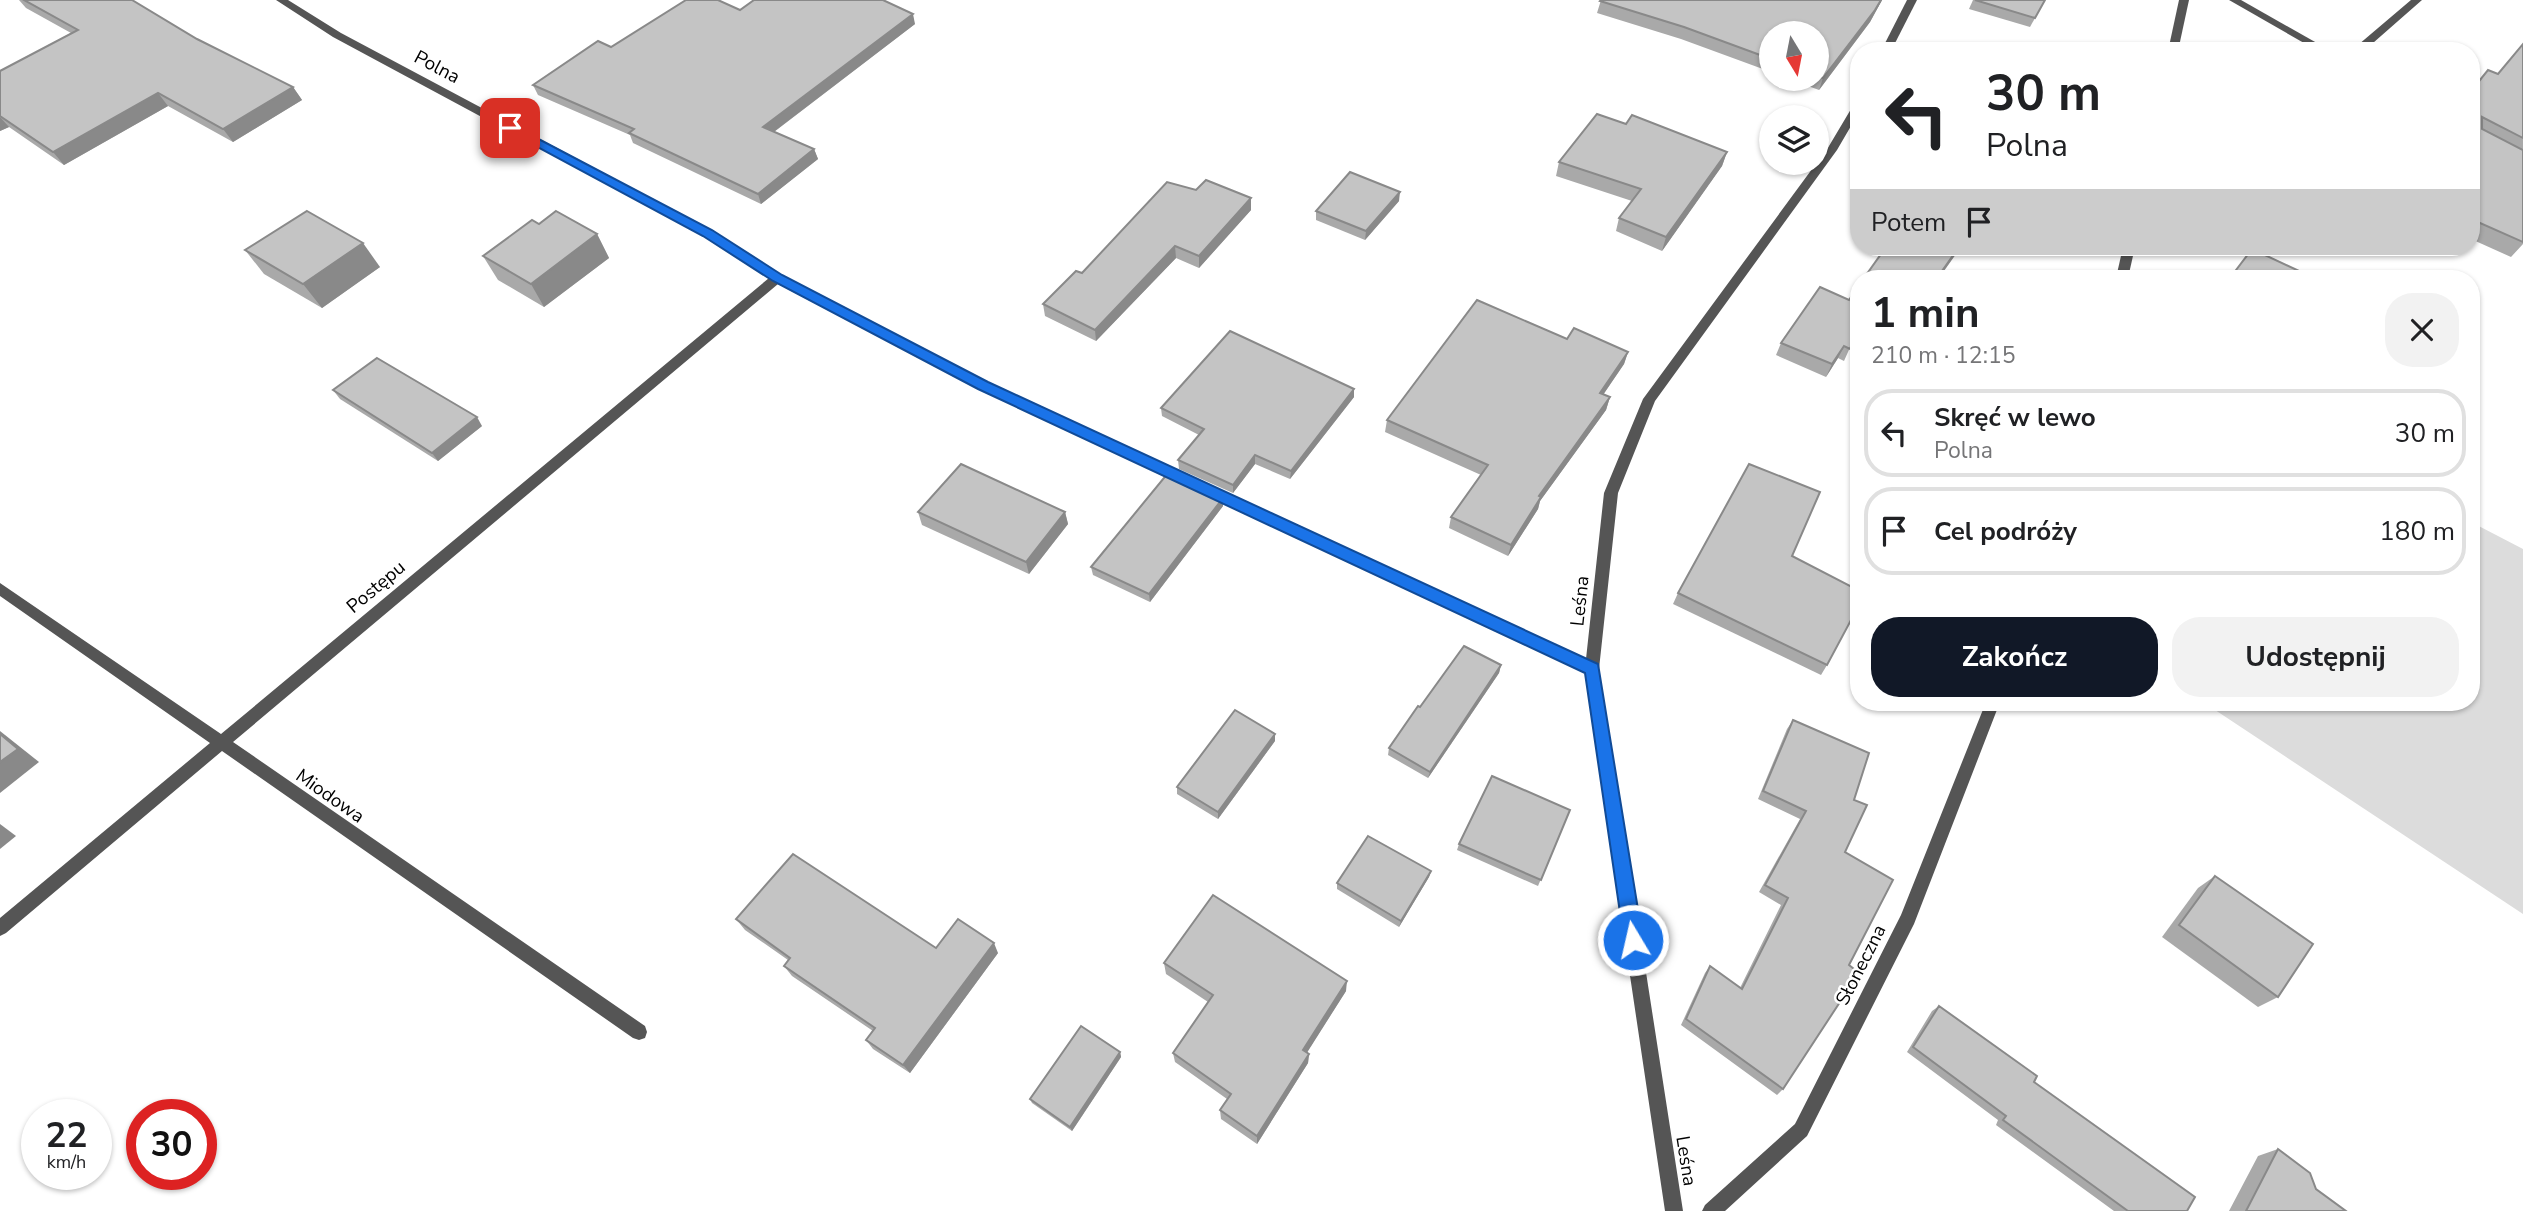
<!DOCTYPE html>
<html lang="pl">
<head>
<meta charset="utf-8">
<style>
	:root { --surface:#fff; --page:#f2f2f2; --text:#202124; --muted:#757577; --line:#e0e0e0; --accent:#111827 }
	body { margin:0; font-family:"Nunito Sans",sans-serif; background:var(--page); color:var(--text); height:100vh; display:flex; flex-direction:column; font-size:26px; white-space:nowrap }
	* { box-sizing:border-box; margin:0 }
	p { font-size:23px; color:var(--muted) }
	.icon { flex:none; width:38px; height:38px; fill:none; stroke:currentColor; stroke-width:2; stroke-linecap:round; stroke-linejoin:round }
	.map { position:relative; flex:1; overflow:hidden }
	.details { position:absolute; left:1850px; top:270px; width:630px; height:441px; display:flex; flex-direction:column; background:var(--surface); border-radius:28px; box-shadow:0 2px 5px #0004 }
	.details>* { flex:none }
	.banner { position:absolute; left:1850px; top:42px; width:630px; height:214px; border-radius:28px; box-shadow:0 2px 5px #0004; background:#fff; color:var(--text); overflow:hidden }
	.needle { width:46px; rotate:170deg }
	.tools { position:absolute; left:1759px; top:21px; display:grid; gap:14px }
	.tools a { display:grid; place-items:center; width:70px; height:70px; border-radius:50%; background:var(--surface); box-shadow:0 2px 5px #0004; font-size:35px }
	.speed { position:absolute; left:21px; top:1099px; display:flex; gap:14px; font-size:35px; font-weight:700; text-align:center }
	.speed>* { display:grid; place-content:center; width:91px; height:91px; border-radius:50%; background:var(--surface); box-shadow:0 2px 5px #0004; line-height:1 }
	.speed small { font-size:18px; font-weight:400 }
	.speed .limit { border:10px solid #d22; background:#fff; color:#111 }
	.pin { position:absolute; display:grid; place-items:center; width:60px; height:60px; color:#fff; margin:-30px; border-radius:14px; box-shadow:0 4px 10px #0006 }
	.me { position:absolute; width:77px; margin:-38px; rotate:351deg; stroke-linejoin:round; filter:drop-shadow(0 0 5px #0008) }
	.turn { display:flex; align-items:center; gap:24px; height:147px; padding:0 21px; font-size:32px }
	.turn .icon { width:91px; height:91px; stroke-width:2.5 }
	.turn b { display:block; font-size:49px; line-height:60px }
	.then { display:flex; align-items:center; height:66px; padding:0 21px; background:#0003; gap:14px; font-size:26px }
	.round { display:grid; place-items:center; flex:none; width:74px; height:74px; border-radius:28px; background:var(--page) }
	.headline { display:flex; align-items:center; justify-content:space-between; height:119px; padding:0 21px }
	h1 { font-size:42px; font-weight:700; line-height:52px }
	.cta { display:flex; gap:14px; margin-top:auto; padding:14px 21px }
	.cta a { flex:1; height:80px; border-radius:28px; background:var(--accent); color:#fff; font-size:28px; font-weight:700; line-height:80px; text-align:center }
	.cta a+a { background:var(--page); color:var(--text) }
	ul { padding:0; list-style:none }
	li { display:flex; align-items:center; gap:21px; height:88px; margin:0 14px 10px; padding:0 7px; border:4px solid var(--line); border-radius:28px }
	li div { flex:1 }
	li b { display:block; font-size:26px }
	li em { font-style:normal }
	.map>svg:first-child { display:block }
	.green { fill:#dcdcdc }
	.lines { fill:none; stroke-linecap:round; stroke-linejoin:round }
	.lane { fill:#555; fill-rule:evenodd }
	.street { fill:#555; fill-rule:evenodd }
	.wall { fill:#a9a9a9 }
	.shaded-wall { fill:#898989 }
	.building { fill:#c4c4c4; stroke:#898989; stroke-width:2 }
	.route { fill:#1a73e8; stroke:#114b97; stroke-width:2 }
	.labels { text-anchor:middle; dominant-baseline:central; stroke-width:5; stroke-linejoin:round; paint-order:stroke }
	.street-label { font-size:19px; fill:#000; stroke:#fff }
</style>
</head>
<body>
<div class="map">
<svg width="2523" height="1211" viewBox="0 0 2523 1211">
	<rect width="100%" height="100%" fill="#fff"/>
	<path class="green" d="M2471,522L2523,549V914L2203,702H2471Z"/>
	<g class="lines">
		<path class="lane" d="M2411,0H2422L2365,50L2321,51L2326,48L2358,45Z"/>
		<g class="street">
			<path d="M276,0H288L341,33L711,230L781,275L987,383L1586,659L1604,493L1643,399L1829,146L1854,104L1858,103V114L1837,150L1655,401L1618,493L1599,669L1683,1211H1665L1585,673L979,389L778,284L233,742L645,1026L647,1032L645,1038L639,1040L633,1038L222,751L6,933L0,936V918L210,743L0,596V583L221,734L769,278L703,236L333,37Z"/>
			<path d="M1907,0H1917L1891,51H1881Z"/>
			<path d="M2179,0H2189L2178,51H2168Z"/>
			<path d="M2229,0H2241L2331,51H2318Z"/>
			<path d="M2123,247H2135L2128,278H2116Z"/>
			<path d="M1986,702H2000L1914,924L1807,1136L1725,1211H1702L1705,1205L1795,1124L1901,915Z"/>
		</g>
	</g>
	<g class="wall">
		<path d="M19,0H132L197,39L293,87L302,100L233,142L168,106L64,165L9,127L0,131V71L71,33L26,8Z"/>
		<path d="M1601,0H1882L1870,22L1819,90L1789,79H1816V33H1771V72L1681,39L1597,13Z"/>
		<path d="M1973,0H2045L2030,27L1969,9Z"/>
		<path d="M740,10L915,24L774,132L814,149L818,159L761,204L633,143L630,135L538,95L533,85L611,47Z"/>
		<path d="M2523,44V244L2511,257L2471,239V91L2498,74Z"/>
		<path d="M1626,124L1727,152L1722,166L1662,251L1616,231L1619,218L1632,201L1556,176L1559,162Z"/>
		<path d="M1196,190L1251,198V210L1199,268L1176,258L1096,341L1045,316L1043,304L1082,273Z"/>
		<path d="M1399,201L1365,240L1316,220V211Z"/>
		<path d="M539,224L597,234L609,258L544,307L498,280L483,256Z"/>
		<path d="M245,250L380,267L322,308L264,274Z"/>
		<path d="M1858,287V346L1852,343L1844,361L1838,358L1826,377L1776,355L1781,343L1849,300Z"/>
		<path d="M1567,339L1628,352L1624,364L1603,395L1610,397L1606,410L1540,501L1538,509L1508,556L1449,528L1451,517L1481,475L1385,432L1387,420Z"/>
		<path d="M1354,389V397L1290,479L1255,464L1233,493L1179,469L1178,460L1199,435L1162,416L1161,408Z"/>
		<path d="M333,390L482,426L438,461L340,399Z"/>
		<path d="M1223,498V506L1150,602L1093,575L1091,567Z"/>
		<path d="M918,512H1065L1068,524L1029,574L922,525Z"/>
		<path d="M1792,556L1827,665L1821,675L1673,604L1678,593Z"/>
		<path d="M1501,665L1499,673L1428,778L1388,755L1389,748L1420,707Z"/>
		<path d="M1793,720L1854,800L1845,852L1783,1089L1777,1095L1681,1025L1705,973L1710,966L1740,988L1781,905L1759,892L1800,819L1758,799L1787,729Z"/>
		<path d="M1275,741L1218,819L1177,794V787Z"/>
		<path d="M1570,810L1538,886L1457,850L1459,844Z"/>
		<path d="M1431,871L1429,877L1399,927L1337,889V883Z"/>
		<path d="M2215,876L2278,997L2258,1007L2162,937L2198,888Z"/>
		<path d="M736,919L936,948L998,953L910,1073L873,1049L866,1040L873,1031L792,976L784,966L788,960L745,930Z"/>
		<path d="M1164,963L1346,991L1307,1052L1309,1054L1308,1063L1257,1144L1221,1119L1220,1110L1227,1099L1175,1062L1173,1053L1208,1002L1166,974Z"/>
		<path d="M1939,1006L2034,1082L2187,1211H2114L1996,1125L1998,1120L1907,1052L1932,1011Z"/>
		<path d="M1120,1052L1121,1057L1072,1131L1032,1103L1030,1099Z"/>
		<path d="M2278,1149L2316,1189L2346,1211H2229L2258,1156Z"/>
	</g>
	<g class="shaded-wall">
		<path d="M1881,0H1882L1870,22L1819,90L1823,78Z"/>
		<path d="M913,14L915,24L767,137L763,127Z"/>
		<path d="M293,87L302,100L233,142L223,129Z"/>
		<path d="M158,93L168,106L64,165L53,152Z"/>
		<path d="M0,117L9,127L0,131Z"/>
		<path d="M814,149L818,159L761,204L758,194Z"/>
		<path d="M1727,152L1722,166L1662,251L1666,237Z"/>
		<path d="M1400,192L1399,201L1365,240L1366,231Z"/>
		<path d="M1251,198V210L1199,268V256Z"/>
		<path d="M597,234L609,258L544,307L531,284Z"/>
		<path d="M363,243L380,267L322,308L303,284Z"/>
		<path d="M1175,246L1176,258L1096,341L1095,330Z"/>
		<path d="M1959,247H1961L1939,278H1937Z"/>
		<path d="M1844,346L1838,358L1826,377L1832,364Z"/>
		<path d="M1628,352L1624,364L1596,405L1600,393Z"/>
		<path d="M1354,389V397L1290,479L1291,471Z"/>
		<path d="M1610,397L1606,410L1540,501L1538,509L1508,556L1511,545L1539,496Z"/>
		<path d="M477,417L482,426L438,461L432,453Z"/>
		<path d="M1255,455V464L1233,493V485Z"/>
		<path d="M1223,498V506L1150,602L1149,594Z"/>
		<path d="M1065,512L1068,524L1029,574L1026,562Z"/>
		<path d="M1501,665L1499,673L1428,778L1430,772Z"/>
		<path d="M0,731L39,762L0,793Z"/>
		<path d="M1275,734V741L1218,819V812Z"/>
		<path d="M0,824L16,836L0,849Z"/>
		<path d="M1431,871L1429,877L1399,927L1401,921Z"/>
		<path d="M994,943L998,953L910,1073L903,1065Z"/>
		<path d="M1347,981L1346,991L1303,1059V1050Z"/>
		<path d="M1120,1052L1121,1057L1072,1131L1070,1127Z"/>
		<path d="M1309,1054L1308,1063L1257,1144V1136Z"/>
	</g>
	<g class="building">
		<path d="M24,0H132L197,39L293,87L223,129L158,93L53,152L0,116V71L78,30Z"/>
		<path d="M686,0H718L740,10L754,0H883L913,14L763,127L814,149L758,194L629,133L634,129L533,85L598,41L611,47Z"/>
		<path d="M1601,0H1881L1875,10L1823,78L1816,75V33H1771V59L1684,27L1600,1Z"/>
		<path d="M1975,0H2045L2035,18Z"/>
		<path d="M2523,44V138L2482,117V129L2523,150V242L2471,219V91L2488,70L2498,74Z"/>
		<path d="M1597,114L1626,124L1632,115L1727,152L1666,237L1619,218L1641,189L1559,162Z"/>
		<path d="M1350,172L1400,192L1366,231L1316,211Z"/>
		<path d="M1206,180L1251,198L1199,256L1175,246L1095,330L1043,304L1076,271L1082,273L1167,182L1196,190Z"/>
		<path d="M307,211L363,243L303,284L245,250Z"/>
		<path d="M556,211L597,234L531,284L483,256L532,220L539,224Z"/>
		<path d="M1886,247H1959L1937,278H1864Z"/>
		<path d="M2252,249L2314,278H2230Z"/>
		<path d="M1820,287L1849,300L1858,287V331L1850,349L1844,346L1832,364L1781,343Z"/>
		<path d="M1477,300L1567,339L1574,328L1628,352L1600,393L1610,397L1539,496L1541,497L1511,545L1451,517L1488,465L1387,420Z"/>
		<path d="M1230,331L1354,389L1291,471L1255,455L1233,485L1178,460L1204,429L1161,408Z"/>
		<path d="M377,358L477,417L432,453L333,390Z"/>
		<path d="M961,464L1065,512L1026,562L918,512Z"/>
		<path d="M1749,464L1820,492L1792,556L1858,590V607L1827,665L1678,593Z"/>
		<path d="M1168,473L1223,498L1149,594L1091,567Z"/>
		<path d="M1464,646L1501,665L1430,772L1389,748L1418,706L1420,707Z"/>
		<path d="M1235,710L1275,734L1218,812L1177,787Z"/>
		<path d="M1793,720L1869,753L1854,800L1867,805L1845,852L1893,880L1849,965L1859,973L1783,1089L1686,1019L1710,966L1742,989L1788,898L1765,885L1806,811L1763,791Z"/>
		<path d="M0,734L18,749L0,762Z"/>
		<path d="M1492,776L1570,810L1541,880L1459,844Z"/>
		<path d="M1368,836L1431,871L1401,921L1337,883Z"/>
		<path d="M793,854L936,948L958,919L994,943L903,1065L866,1040L875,1028L784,966L790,958L736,919Z"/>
		<path d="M2215,876L2313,944L2278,997L2179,925Z"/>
		<path d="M1213,895L1347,981L1303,1050L1309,1054L1257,1136L1220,1110L1231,1094L1173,1053L1213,995L1164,963Z"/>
		<path d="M1939,1006L2037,1076L2034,1082L2195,1197L2187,1211H2128L2003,1120L2006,1116L1913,1047Z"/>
		<path d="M1081,1026L1120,1052L1070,1127L1030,1099Z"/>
		<path d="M2278,1149L2310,1173L2316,1189L2346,1211H2246Z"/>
	</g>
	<path class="route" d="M510,124L712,230L782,275L988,382L1598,664L1643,940L1640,946L1633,949L1627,946L1624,940L1585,673L978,389L773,281L703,236L506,130L504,128Z"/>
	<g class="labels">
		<g class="street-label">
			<text transform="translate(437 67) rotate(28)">Polna</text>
			<text transform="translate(376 587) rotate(-40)">Postępu</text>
			<text transform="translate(1580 601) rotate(-84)">Leśna</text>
			<text transform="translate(330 796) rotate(35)">Miodowa</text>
			<text transform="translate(1861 965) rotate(-63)">Słoneczna</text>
			<text transform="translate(1686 1161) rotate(81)">Leśna</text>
		</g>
	</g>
</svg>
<div class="tools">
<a><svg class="needle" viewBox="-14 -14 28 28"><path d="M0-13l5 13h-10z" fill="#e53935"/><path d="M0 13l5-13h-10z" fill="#757577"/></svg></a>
<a><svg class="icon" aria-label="layers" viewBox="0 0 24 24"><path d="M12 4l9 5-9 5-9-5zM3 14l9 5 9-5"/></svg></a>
</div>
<div class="speed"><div>22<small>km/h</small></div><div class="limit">30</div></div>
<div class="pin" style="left:510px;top:128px;background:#d93025"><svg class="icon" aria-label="arrive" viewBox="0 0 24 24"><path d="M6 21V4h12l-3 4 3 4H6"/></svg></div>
<svg class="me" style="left:1633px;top:940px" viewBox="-20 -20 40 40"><circle r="17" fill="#1a73e8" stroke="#fff" stroke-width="3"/><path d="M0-11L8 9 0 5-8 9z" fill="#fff"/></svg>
<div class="banner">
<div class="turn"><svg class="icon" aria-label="left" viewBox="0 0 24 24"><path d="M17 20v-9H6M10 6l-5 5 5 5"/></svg><div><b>30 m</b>Polna</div></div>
<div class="then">Potem<svg class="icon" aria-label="arrive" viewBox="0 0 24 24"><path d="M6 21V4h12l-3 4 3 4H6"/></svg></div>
</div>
<section class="details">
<div class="headline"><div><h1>1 min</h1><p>210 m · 12:15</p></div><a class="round"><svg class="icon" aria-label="close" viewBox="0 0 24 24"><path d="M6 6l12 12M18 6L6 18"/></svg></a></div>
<ul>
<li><svg class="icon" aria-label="left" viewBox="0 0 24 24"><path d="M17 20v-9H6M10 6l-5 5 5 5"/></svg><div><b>Skręć w lewo</b><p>Polna</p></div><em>30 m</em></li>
<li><svg class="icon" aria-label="arrive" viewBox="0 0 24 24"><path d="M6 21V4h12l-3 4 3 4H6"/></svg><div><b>Cel podróży</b></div><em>180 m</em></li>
</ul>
<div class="cta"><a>Zakończ</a><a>Udostępnij</a></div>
</section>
</div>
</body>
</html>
